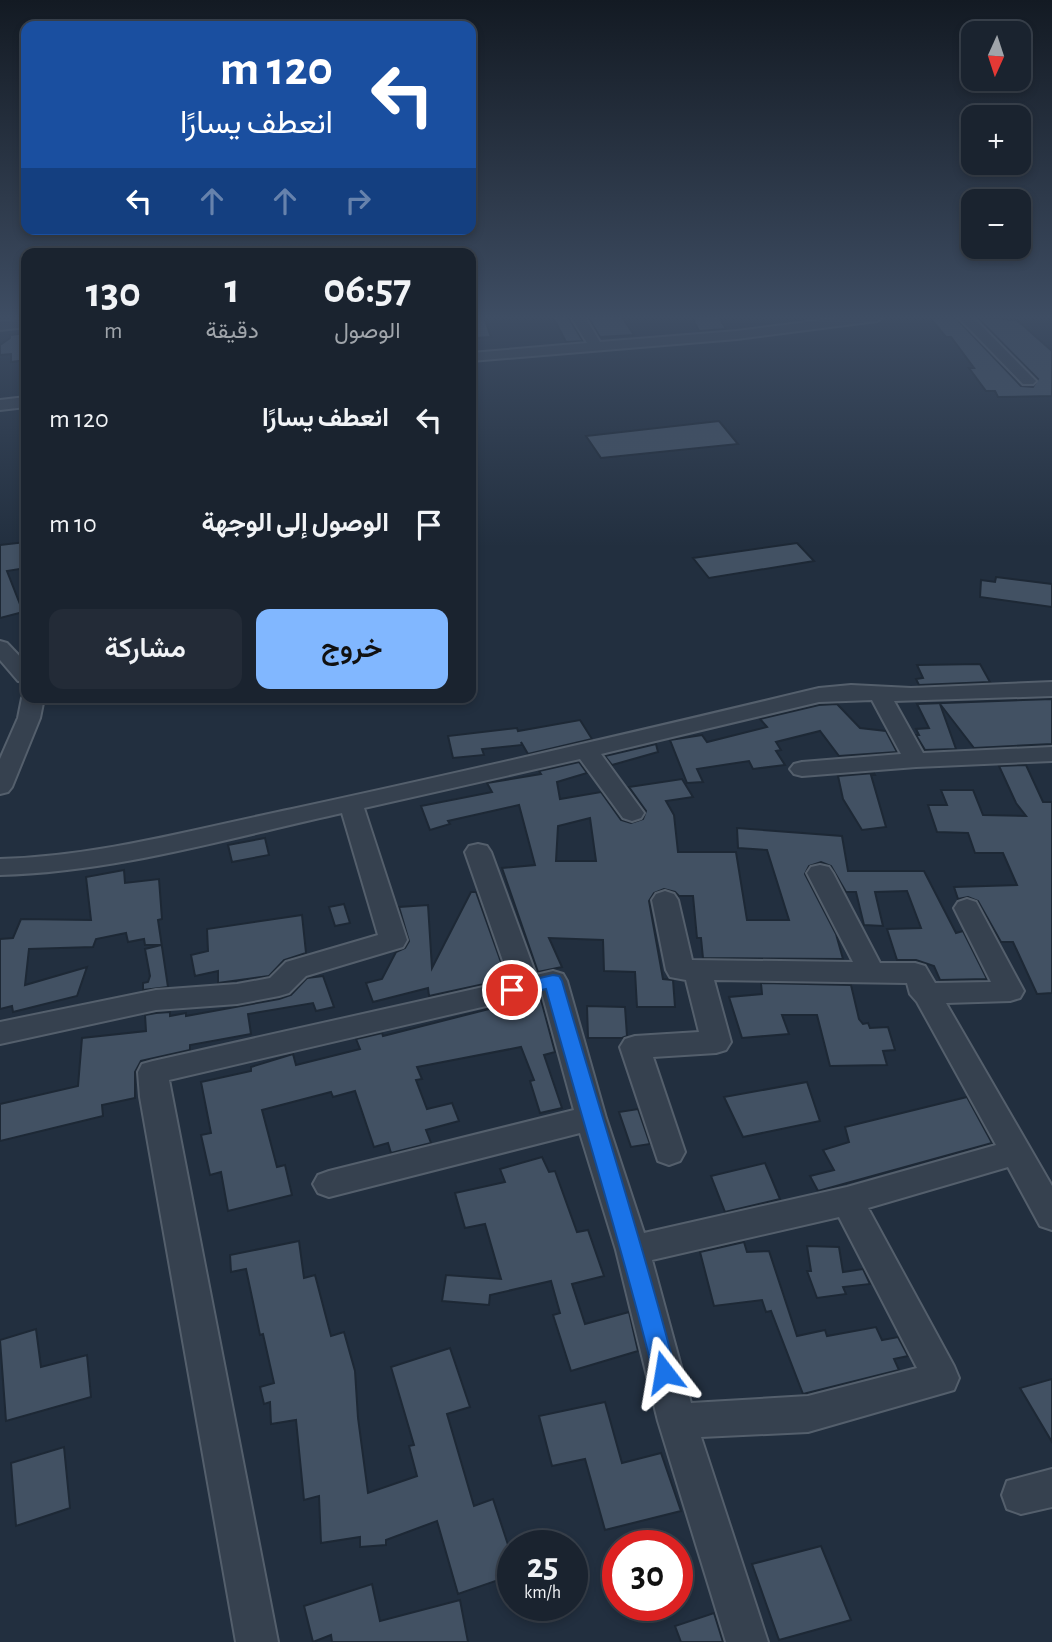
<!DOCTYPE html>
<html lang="ar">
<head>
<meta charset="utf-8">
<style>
	:root { --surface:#1a232f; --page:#232b37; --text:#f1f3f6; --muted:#9fa4aa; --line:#38404b; --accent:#81b7ff }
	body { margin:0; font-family:"Alegreya Sans",Vazirmatn,sans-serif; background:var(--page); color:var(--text); direction:rtl; height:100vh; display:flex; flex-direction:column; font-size:26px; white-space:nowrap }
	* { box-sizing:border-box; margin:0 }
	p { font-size:23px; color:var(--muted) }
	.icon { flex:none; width:38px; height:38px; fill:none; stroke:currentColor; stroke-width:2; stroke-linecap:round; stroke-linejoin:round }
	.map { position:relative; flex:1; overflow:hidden; direction:ltr }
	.drawer { position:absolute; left:21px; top:248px; width:455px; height:455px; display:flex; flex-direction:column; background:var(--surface); border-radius:14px; box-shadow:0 4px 10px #0003,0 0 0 2px var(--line); direction:rtl }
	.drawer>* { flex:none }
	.guide { position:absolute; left:21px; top:21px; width:455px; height:214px; border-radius:14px; box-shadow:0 4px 10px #0003,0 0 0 2px var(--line); direction:rtl; background:#1a4fa0; color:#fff; overflow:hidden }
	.needle { width:46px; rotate:183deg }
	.buttons { position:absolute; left:961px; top:21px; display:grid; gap:14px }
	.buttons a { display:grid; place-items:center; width:70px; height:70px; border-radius:14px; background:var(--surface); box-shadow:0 4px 10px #0003,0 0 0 2px var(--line); font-size:35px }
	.speed { position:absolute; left:497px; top:1530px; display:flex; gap:14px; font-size:35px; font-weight:700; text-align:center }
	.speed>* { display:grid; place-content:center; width:91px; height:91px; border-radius:50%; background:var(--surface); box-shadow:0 4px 10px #0003,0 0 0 2px var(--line); line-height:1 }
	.speed small { font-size:18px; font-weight:400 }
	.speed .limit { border:10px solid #d22; background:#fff; color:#111 }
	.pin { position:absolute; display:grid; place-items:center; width:60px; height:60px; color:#fff; margin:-30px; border:4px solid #fff; border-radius:50%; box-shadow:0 2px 7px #0007 }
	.me { position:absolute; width:77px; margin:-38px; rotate:346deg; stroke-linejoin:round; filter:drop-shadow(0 0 5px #0008) }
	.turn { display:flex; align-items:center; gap:24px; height:147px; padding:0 28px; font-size:32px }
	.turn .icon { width:91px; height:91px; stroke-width:2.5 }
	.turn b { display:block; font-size:49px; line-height:60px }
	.lanes { display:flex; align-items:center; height:66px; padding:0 28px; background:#0003; justify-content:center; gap:35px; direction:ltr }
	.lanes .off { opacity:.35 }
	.eta { display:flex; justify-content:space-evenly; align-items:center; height:119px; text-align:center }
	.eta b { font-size:42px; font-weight:600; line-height:49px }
	.cta { display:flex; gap:14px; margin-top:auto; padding:14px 28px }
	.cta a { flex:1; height:80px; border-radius:14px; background:var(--accent); color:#111; font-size:28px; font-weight:600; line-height:80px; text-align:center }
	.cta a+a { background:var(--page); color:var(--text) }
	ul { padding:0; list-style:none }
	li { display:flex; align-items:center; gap:21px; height:105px; padding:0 28px }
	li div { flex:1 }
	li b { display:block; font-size:26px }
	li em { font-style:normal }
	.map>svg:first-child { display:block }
	.building { fill:#425163; stroke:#1d2835; stroke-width:2; fill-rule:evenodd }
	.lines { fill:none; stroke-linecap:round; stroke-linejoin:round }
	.minor-casing { stroke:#545f6c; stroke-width:4 }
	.minor { fill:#36414f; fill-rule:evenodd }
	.route { fill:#1a73e8; stroke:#114b97; stroke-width:2 }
</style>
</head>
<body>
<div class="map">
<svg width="1052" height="1642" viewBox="0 0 1052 1642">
	<rect width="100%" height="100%" fill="#222f3f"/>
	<g class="building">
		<path d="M471,317H484L491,337L475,338Z"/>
		<path d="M553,317H568L583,341L566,342Z"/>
		<path d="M588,317H622L634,335L600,337Z"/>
		<path d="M692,317H719L726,329L699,331Z"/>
		<path d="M955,317L1021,386L1033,387L1038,379L977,317L1017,320L1052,351V396L998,397L995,391H986L969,368H974L951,337H946L930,318Z"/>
		<path d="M26,333V360L11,362V354L0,355V345L10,338V335Z"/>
		<path d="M719,421L738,444L601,458L586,436Z"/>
		<path d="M26,542V568L7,571L23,612L0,618V545Z"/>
		<path d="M797,543L814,561L709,578L693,558Z"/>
		<path d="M996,577L1052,584V607L980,597L981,580L995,582Z"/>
		<path d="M980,664L990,682L919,685L916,679L923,678L917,665Z"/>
		<path d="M1052,699V744L974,748L940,704L956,749L925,750L916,735H919L916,729L929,728L917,704Z"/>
		<path d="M837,704L860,728L886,731L897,752L839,756L820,731L776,742L781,750L776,751L785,765L753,769L749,761L697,769L703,782L687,783L670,740L702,735L707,742L767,727L760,719L819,705Z"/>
		<path d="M580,720L592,739L528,754L521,742L522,745L482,749L484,755L453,758L448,736L517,728L518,731Z"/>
		<path d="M656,744L658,752L612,765L605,756Z"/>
		<path d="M579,762L587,773L557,782L560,799L601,792L621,820L631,823L643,819L646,811L629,787L682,779L693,797L666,801L674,815L678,852H736L747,920H789L767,850L738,848L737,828L842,836L848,871H924L956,933L963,931L987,979L940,980L934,966L916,960H897L887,929L921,928L907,891L875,892L883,926L864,925L856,892H846L831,866L821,862L809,866L805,874L836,934L843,959L703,958L701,938H697L693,896H679L675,892L664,889L654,893L649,901L663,979L673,980L675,1007H637L635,972L604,971L603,940L549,938L562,967L538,972L502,868L535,865L519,805L448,821L450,824L430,830L421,806L492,792L487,783L541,774L539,771ZM590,818L596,861H556L558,826Z"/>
		<path d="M1026,765L1043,802H1052V993L1037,994L1013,942H1001L978,901L968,897L958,899L954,887L1017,885L1003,853H975L968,833L937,832L928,805H947L941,790H973L983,815L1026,816L1016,803L999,766Z"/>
		<path d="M874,773L875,775H871L886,827L862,830L843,799L838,776Z"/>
		<path d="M265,838L269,855L232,862L228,845Z"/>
		<path d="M124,870L125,883L159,879L162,919L158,920L168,987L143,990V983L148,982L150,976L145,949L161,945H145L144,939L128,942L126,933L96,939L93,947L29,949L25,985L87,967L77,996L13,1012L12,1006L0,1009V939L13,938L21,919L91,920L86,877Z"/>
		<path d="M471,892H476L507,979L429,996L428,988L373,1002L366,983L382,979L396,952L405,948L409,941L399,907L428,905L432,968Z"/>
		<path d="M344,904L350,923L335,926L329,907Z"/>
		<path d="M302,915L306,953L284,960L269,976L218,983V971L195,976L191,955L208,951L207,929Z"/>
		<path d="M323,976L334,1007L316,1011L313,1003L248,1014L251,1034L190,1045V1050L141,1061L135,1072V1098L102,1105L103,1116L0,1141V1104L78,1086L82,1038L146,1031L145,1015L156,1013L170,1012V1016L186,1013V1016L279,999L291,995L307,978Z"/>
		<path d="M761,983L851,985L859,1019L863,1024L868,1023L870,1028L888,1027L895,1050L883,1051L887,1065L830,1066L817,1015H782L789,1034L742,1038L729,997L762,994Z"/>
		<path d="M540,996L555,1052L544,1055L562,1108L540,1113L530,1081L534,1080L521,1047L417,1067L422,1079L416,1080L427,1109L452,1103L459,1121L426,1130L431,1143L391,1153L388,1143L374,1147L355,1091L333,1097L331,1092L262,1110L277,1167L285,1165L292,1195L228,1211L221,1172L210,1175L201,1135L211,1133L201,1082L251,1071V1067L293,1054L296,1065L360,1049L356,1039L382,1033L383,1036Z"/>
		<path d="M587,1006L625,1007L627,1036L622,1038H588Z"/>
		<path d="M807,1082L820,1121L743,1137L724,1097Z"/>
		<path d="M967,1097L992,1143L818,1191L810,1176L834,1170L823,1150L849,1142L845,1127Z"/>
		<path d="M638,1109L650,1144L631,1147L619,1112Z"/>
		<path d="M542,1157L549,1172L555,1171L577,1232L588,1230L604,1276L572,1284L585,1324L629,1312L638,1351L571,1371L553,1315L560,1313L551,1281L490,1295L489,1305L442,1301L446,1275L501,1279L485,1224L465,1228L455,1193L505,1182L500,1169Z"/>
		<path d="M765,1163L780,1199L725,1212L711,1176Z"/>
		<path d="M299,1241L304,1278L315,1275L331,1336L344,1332L355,1371L358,1418L368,1493L417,1476L409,1446L414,1445L391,1367L450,1348L470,1407L447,1414L474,1506L493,1499L513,1560V1575L458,1594L437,1521L386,1540V1545L360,1547V1537L321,1543L319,1496L304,1500L296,1420L271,1424L270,1402L264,1404L260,1387L274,1383L263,1334L260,1335L246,1269L231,1272L230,1255Z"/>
		<path d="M744,1242L747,1252L769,1251L797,1336L825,1330L827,1336L876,1327L882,1340L898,1337L908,1356L894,1359L899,1370L803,1394L771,1311L766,1312L762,1300L714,1306L700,1252Z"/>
		<path d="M807,1246L839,1247L843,1272L863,1269L870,1284L843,1287L846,1294L817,1298L807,1271H811Z"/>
		<path d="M36,1329L41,1367L87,1355L91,1397L6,1421L0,1340Z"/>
		<path d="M1052,1379V1442L1020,1388Z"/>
		<path d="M605,1402L622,1463L661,1453L681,1511L605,1530L585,1459L552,1466L539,1416Z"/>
		<path d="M64,1447L70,1508L16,1526L11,1463Z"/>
		<path d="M821,1546L851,1620L779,1640L752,1564Z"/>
		<path d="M372,1584L380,1621L460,1600L468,1642H332L331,1635L313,1642L304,1606Z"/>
		<path d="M714,1613L723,1642H681L675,1626Z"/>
	</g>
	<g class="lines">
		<g class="minor-casing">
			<g id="minor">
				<path d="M571,317H585L600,342L737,331L845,317H884L877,321L737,339L471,361V353L587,343Z"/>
				<path d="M958,317H973L1033,378L1036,381L1033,384H1023Z"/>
				<path d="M26,319V327L0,330V322Z"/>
				<path d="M26,397V407L0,410V400Z"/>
				<path d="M0,641L7,643L26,663V682L18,681L0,660Z"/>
				<path d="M1052,682V696L894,701L923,753L1052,747V761L916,767L802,776L794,774L790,769L794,764L802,762L901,754L872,700L819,702L601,754L644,813L641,818L632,821L623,818L580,759L364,808L407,940L403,947L306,976L289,993L279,996L237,1004L156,1010L0,1044V1022L156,990L237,984L270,978L286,962L378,935L342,813C229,838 116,872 0,875V859C100,856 195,829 292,809C468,771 644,730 819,688L851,685L911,688Z"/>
				<path d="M26,693V698H44L40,718L12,787L8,792L0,794V759L18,718L22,698Z"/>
				<path d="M478,844L487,846L491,852L536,975L553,971L563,974L567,981L606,1118L644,1233L847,1187L996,1145L917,1002L910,994L907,983L714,980L731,1042L726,1050L716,1053L653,1057L685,1152L680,1161L669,1165L658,1161L620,1047L625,1039L635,1036L699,1032L686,980L670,977L666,970L652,900L656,894L665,891L674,894L678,900L692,960L853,962L807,873L811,867L820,865L829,867L833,873L880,963H915L925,966L935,983L991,982L954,908L958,902L967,899L976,902L1024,991L1020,998L1010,1001L946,1003L1052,1186V1230L1040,1226L1008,1167L868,1208L954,1366L959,1378L954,1390L808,1432L701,1437L768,1642H726L658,1421L616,1250L580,1133L329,1197L318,1193L313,1184L318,1175L329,1171L574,1110L542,993L169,1080L278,1642H236L140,1097L138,1072L142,1064L153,1061L510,981L465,852L469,846ZM839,1217L917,1368L808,1396L691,1403L652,1260Z"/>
				<path d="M1052,1469V1507L1021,1514L1007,1509L1002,1495L1007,1481Z"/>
			</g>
		</g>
		<use href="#minor" class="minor"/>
	</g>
	<linearGradient id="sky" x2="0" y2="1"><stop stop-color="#131a23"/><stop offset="0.58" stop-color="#3e4d63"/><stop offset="1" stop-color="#3e4d63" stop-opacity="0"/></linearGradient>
	<rect width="1052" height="547" fill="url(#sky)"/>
	<path class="route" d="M553,975L559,976L562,981C600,1112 642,1240 676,1372L673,1380L664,1383L656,1380L653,1372C621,1243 581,1117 546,989L512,997L505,995L502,990L505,986Z"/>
</svg>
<div class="buttons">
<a><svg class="needle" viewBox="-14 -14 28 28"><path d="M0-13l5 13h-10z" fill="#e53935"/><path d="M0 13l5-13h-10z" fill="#9fa4aa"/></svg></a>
<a>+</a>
<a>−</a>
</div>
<div class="speed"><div>25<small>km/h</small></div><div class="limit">30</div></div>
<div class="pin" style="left:512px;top:990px;background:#d93025"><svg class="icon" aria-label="arrive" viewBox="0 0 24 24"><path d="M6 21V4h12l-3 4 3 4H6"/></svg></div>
<svg class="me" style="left:664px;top:1372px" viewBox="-20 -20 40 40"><path d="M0-17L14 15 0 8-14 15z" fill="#1a73e8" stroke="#fff" stroke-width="4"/></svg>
<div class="guide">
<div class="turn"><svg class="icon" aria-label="left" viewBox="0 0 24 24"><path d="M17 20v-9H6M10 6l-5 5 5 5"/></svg><div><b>120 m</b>انعطف يسارًا</div></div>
<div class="lanes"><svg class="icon" aria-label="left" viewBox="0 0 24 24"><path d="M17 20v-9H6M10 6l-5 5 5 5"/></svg><svg class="icon off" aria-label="ahead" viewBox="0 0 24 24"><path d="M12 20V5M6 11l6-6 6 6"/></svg><svg class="icon off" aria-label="ahead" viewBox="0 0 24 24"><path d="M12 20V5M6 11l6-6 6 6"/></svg><svg class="icon off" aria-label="right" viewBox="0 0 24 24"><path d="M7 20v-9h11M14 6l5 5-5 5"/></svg></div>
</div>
<section class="drawer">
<div class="eta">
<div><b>06:57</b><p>الوصول</p></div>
<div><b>1</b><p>دقيقة</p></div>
<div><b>130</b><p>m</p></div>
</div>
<ul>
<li><svg class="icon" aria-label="left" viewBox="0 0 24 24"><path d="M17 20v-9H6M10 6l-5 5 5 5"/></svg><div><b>انعطف يسارًا</b></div><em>120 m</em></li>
<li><svg class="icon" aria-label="arrive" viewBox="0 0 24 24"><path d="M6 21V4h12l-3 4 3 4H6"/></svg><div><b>الوصول إلى الوجهة</b></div><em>10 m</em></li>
</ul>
<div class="cta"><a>خروج</a><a>مشاركة</a></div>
</section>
</div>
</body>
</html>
